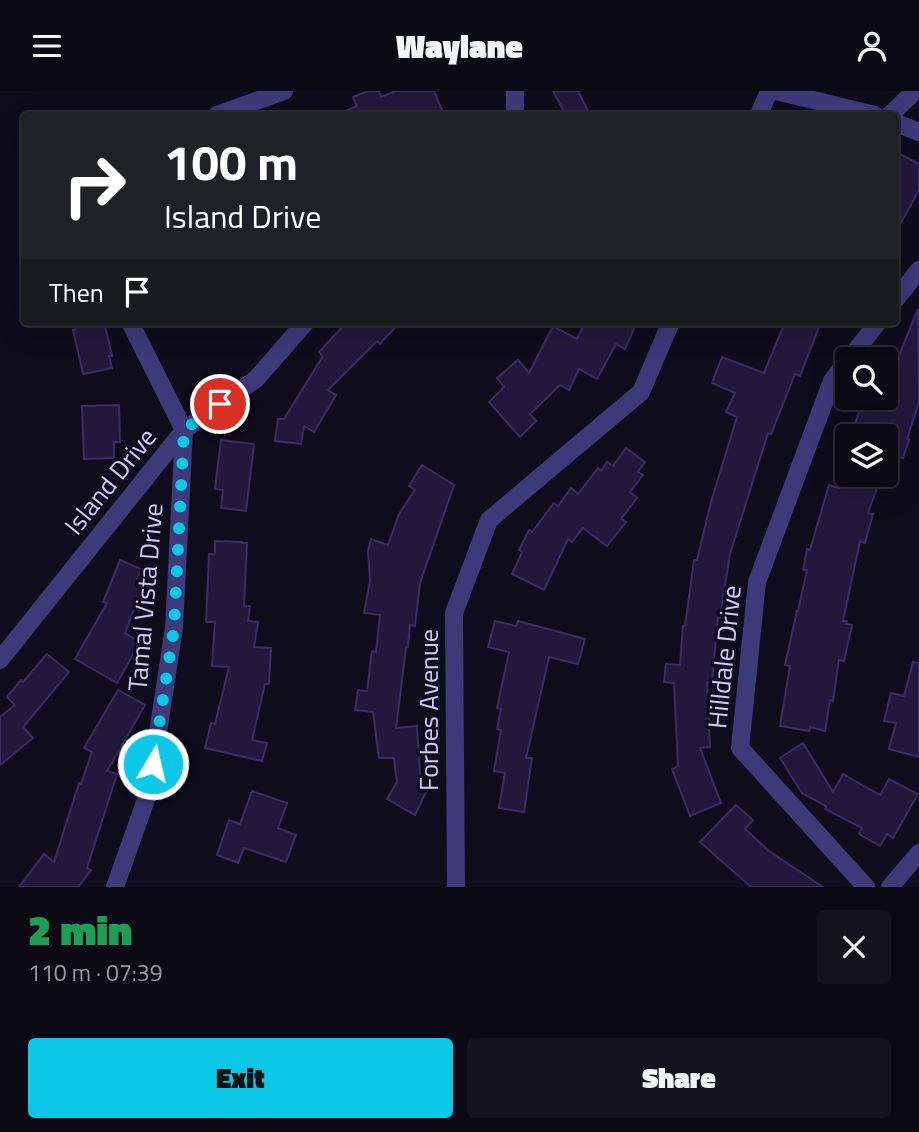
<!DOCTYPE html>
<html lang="en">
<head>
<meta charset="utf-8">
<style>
	:root { --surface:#0b0914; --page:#14121d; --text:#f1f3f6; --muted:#9a9aa0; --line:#2b2a34; --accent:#0cc8e6 }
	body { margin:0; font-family:"Titillium Web",sans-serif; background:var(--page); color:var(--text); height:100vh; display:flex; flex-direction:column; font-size:26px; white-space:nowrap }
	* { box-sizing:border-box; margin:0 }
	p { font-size:23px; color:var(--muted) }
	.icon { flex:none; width:38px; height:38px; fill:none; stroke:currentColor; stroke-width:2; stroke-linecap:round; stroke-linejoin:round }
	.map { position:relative; height:796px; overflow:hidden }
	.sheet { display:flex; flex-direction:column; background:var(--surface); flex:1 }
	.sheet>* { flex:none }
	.banner { position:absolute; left:21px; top:21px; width:878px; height:214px; border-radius:7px; box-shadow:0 7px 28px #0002,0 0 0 2px var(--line); background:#202124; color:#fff; overflow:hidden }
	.tools { position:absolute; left:835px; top:256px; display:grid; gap:14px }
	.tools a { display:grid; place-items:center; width:63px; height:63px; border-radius:7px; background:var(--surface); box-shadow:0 7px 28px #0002,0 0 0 2px var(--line); font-size:35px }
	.pin { position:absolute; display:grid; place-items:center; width:60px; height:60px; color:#fff; margin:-30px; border:4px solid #fff; border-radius:50%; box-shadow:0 2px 7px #0007 }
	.me { position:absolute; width:77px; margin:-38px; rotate:9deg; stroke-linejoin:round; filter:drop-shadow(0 0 5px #0008) }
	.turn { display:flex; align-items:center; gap:24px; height:147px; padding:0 28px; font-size:32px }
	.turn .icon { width:91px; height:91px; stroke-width:2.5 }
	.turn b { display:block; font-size:49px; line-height:60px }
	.then { display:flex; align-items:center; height:66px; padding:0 28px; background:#0003; gap:14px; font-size:26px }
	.round { display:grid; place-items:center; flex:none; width:74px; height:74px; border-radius:7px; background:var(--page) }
	.overview { display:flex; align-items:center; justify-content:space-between; height:119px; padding:0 28px }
	h1 { font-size:42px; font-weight:800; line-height:52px; color:#1e9e55 }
	.action { display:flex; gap:14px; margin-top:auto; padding:14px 28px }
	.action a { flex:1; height:80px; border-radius:7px; background:var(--accent); color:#111; font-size:28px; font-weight:800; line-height:80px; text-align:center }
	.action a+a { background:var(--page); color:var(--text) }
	header { display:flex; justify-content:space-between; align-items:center; height:91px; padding:0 28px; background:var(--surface); font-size:32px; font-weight:800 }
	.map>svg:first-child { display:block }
	.building { fill:#21193b; stroke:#3a2c66; stroke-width:2 }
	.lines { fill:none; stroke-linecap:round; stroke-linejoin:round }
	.minor { stroke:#3e3978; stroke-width:18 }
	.route { stroke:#0cc8e6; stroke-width:12; stroke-dasharray:0 21.6 }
	.labels { text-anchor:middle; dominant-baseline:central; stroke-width:7; stroke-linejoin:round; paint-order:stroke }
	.street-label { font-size:26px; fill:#d1c9fc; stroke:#0f0c1b }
</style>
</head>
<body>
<header><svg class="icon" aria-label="menu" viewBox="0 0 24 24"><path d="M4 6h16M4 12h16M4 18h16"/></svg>Waylane<svg class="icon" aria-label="person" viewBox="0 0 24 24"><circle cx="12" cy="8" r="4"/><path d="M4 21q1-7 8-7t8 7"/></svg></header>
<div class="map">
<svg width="919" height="796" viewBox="0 0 919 796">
	<rect width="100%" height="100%" fill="#0f0c1b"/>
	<g class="building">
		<path d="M368,0H379L381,6L396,0H434L444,24H337L357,15L353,6Z"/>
		<path d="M553,0H578L590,24H566Z"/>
		<path d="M896,61L919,73V99L896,141Z"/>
		<path d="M918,218L919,311L907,348L909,349L903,367L886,362V345H851L864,306H886V277L893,279Z"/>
		<path d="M74,231H104L112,265H109L112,277L83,283L73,239H75Z"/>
		<path d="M347,231H400L380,253L377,250L328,299L336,304L314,341L304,335L301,353L275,350L278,328H284L323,265L319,261Z"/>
		<path d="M585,231H637L625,258L616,253L597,288L579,278L569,299L560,294L530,323L536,330L520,346L489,311L504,296L497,287L518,269L529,282L553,235L577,248Z"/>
		<path d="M785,231H821L800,285L795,283L771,343L768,342L730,463L720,527L718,526L712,592L707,591L710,656L700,657L721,712L690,725L672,678L678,675L674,592L664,591L666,573L680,574L683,535H685L694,469H697L711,411L737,326L726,321L735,302L712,292L722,266L764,282Z"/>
		<path d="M119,314L120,351H114V367L84,368L82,315Z"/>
		<path d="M221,349L254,353L246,420L221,417L223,399L215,398Z"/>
		<path d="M626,357L645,371L638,381L643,384L630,401L637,407L621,428L626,431L607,455L583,437L572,451L568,448L544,499L512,483L522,461L519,459L529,439L532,441L554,412L558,415L571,397L578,403L598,377L601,380L607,371L613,375Z"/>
		<path d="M422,374L454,394L420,492L415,535L410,534L408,556H406L396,637L417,635L421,698L426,701L415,724L387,708L397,691L394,667H379L373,621L355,619L358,599L367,600L372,560L376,561L380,524L364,522L370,490L368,460L371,448L388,454L399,423L415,399L409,395Z"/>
		<path d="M843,383H882L868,422L873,423L865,452L860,450L843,530H847L846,533L852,534L844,570L839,569L833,610L830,609L825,640L810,636L809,640L780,635L790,575L785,574L797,520H798L807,479H803L807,458L810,459L829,394L839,397Z"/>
		<path d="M215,450L242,451V452H247L244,515H250L248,530L258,531L254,556L271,557L269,593H265L252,649L267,652L262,670L205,657L211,632L215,633L229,576L212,575L215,531H206L209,463H215Z"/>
		<path d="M120,469L141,478L139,484L146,487L125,542L140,551L117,592L75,568L107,512L103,511Z"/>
		<path d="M495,530L516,535L518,530L585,548L578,573L549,566L526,667H532L524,721L499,717L505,682L494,680L501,639L497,638L501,618L497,617L509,561L488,556Z"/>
		<path d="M47,563L69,581L23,636L33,647L0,674V626L15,614L7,606L21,589L23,591Z"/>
		<path d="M913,571L919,572V666L889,658L896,632L884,630L891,602L904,605Z"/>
		<path d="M118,599L145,614L107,680L117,683L87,777L91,779L78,796H19L44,763L54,771L79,692L81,693L92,661L84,657Z"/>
		<path d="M803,652L833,701L843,683L880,704L889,688L918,703L893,747L887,743L880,755L859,743L862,737L825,718L826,715L802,702L780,667Z"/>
		<path d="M252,700L287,712L278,737L296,744L286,771L244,757L238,772L217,764L229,729L240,733Z"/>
		<path d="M736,714L753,729L745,738L769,760L823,796H751L700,751Z"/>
	</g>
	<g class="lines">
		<g class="minor">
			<path d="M776,0L875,24"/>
			<path d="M217,24L284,0"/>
			<path d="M515,24V0"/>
			<path d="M759,24L769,0"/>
			<path d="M890,24L915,0"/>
			<path d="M896,32L919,41"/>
			<path d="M896,208L919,179"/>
			<path d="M849,268L878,231"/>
			<path d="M847,270L832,290L757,491L740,657L866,796"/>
			<path d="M0,569L184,339L256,288L306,231"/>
			<path d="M115,796L149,700L174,537L184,339L130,231"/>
			<path d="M456,796L454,522L489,429L641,301L671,231"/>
			<path d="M890,796L919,762"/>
		</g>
	</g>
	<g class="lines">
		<path class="route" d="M153,673L174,537L184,339L220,313"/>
	</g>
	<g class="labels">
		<g class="street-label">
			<text transform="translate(110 390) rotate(-51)">Island Drive</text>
			<text transform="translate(145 506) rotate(-85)">Tamal Vista Drive</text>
			<text transform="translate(724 566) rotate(-84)">Hilldale Drive</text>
			<text transform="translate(428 619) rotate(-90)">Forbes Avenue</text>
		</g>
	</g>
</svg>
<div class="tools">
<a><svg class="icon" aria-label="search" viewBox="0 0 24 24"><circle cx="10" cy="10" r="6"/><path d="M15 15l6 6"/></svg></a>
<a><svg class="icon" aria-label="layers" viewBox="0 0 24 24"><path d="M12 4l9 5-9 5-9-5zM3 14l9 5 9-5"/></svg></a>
</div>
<div class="pin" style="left:220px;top:313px;background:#d93025"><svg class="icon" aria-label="arrive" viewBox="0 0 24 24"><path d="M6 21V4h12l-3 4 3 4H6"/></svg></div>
<svg class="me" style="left:153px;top:673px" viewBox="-20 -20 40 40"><circle r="17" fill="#0cc8e6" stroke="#fff" stroke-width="3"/><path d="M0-11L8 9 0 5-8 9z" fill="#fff"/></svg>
<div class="banner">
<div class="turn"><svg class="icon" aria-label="right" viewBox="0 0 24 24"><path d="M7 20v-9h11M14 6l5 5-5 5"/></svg><div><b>100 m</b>Island Drive</div></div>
<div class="then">Then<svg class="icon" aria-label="arrive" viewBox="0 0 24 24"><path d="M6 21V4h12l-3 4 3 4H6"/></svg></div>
</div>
</div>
<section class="sheet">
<div class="overview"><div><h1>2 min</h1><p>110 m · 07:39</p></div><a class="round"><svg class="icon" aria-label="close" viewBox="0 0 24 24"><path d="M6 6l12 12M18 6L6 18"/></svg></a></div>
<div class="action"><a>Exit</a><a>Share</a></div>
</section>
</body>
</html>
